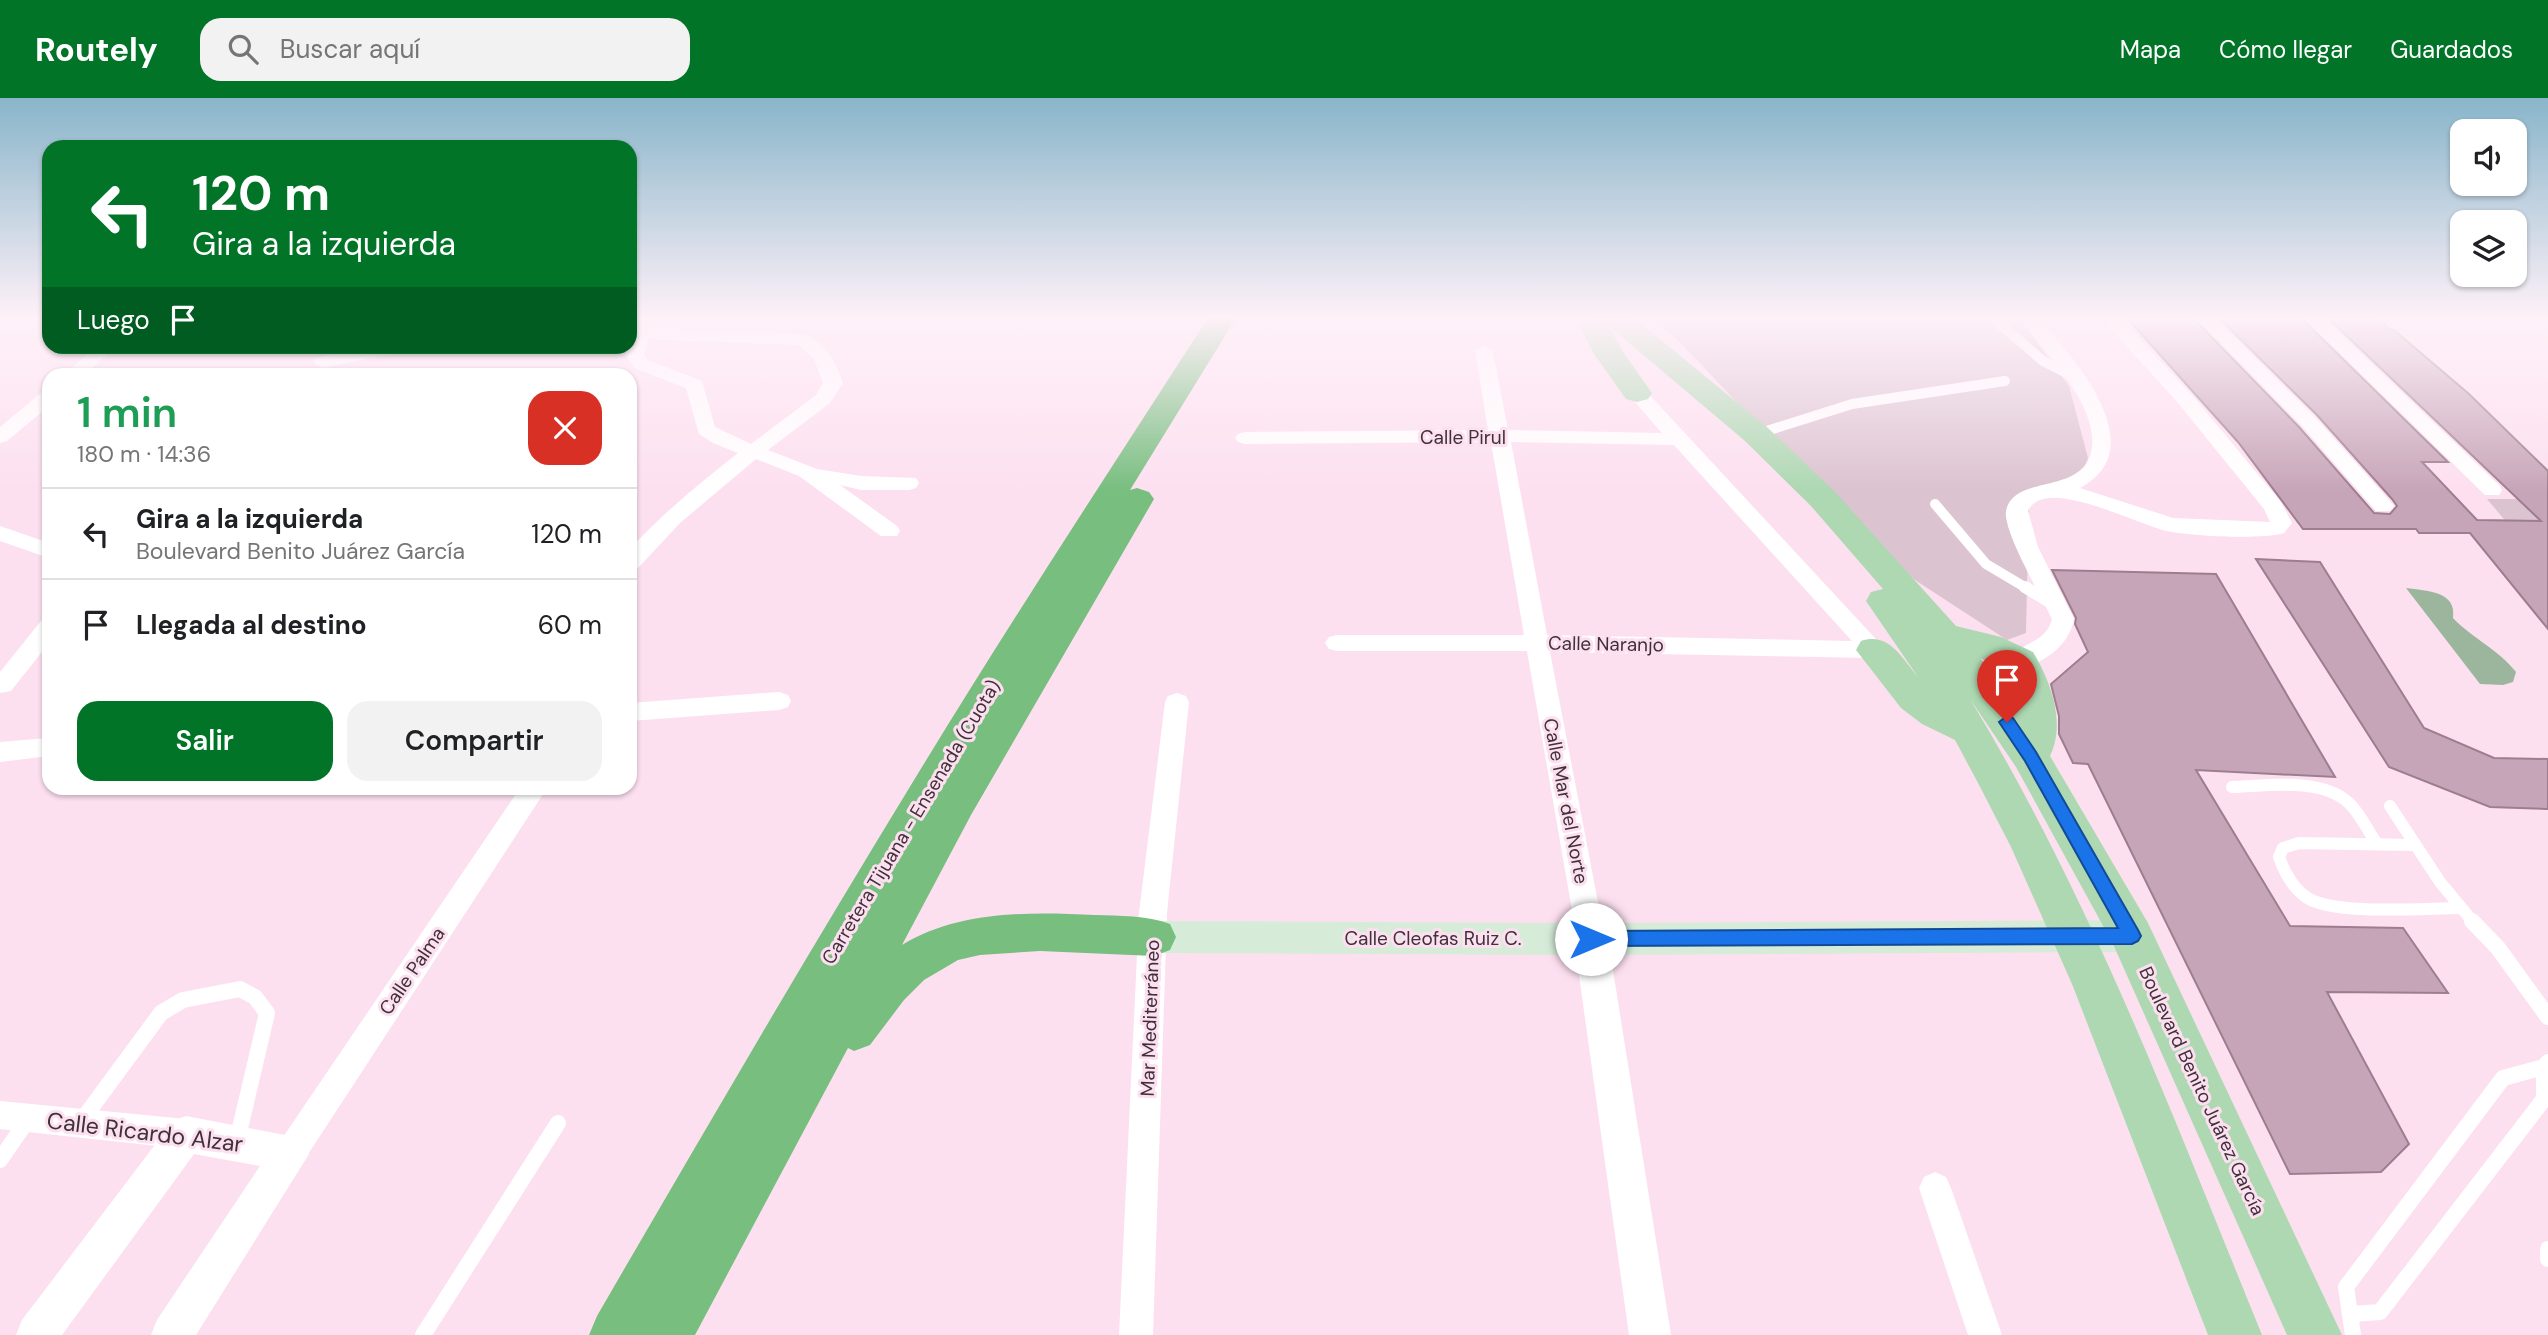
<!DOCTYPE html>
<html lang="es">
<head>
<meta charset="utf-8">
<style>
	:root { --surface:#fff; --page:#f2f2f2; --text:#202124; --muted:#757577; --line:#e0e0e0; --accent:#017428 }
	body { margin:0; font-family:"DM Sans",sans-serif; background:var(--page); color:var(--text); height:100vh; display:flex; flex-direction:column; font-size:26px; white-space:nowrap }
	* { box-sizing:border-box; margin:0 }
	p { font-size:23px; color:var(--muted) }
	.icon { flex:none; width:38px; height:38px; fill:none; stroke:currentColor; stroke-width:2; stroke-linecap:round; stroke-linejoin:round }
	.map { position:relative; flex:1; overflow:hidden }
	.side { position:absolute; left:42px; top:270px; width:595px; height:427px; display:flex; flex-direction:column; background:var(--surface); border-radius:21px; box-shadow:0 2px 5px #0004 }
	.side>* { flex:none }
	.top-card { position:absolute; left:42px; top:42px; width:595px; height:214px; border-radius:21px; box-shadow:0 2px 5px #0004; background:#017428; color:#fff; overflow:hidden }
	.fabs { position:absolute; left:2450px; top:21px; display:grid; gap:14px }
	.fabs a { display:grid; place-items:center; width:77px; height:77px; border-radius:14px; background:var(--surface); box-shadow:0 2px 5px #0004; font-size:35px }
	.pin { position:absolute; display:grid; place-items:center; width:60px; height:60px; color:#fff; margin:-72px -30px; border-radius:50% 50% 50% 0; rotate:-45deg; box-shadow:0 0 7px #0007 }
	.pin .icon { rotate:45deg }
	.me { position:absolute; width:77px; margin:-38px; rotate:90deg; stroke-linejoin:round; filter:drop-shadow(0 0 5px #0008) }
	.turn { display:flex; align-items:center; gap:24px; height:147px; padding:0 35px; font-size:32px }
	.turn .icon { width:91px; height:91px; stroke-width:2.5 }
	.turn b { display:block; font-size:49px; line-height:60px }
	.then { display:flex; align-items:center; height:66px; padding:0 35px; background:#0003; gap:14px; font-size:26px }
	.round { display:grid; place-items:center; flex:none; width:74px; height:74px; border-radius:21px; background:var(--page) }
	.overview { display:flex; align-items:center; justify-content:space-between; height:119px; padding:0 35px }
	h1 { font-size:42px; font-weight:600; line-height:52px; color:#1e9e55 }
	.action { display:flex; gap:14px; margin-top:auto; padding:14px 35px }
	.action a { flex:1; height:80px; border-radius:21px; background:var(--accent); color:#fff; font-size:28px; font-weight:600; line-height:80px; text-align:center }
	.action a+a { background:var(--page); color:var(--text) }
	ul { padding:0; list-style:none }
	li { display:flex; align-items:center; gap:21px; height:91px; padding:0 35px; border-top:2px solid var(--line) }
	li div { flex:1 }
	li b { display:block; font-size:26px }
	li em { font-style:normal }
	header { display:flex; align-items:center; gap:42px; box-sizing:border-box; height:98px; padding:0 35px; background:var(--accent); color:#fff }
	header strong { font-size:33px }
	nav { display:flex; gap:38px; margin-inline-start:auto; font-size:24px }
	.search { width:490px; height:63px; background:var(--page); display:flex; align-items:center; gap:18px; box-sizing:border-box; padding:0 24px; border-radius:21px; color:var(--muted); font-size:26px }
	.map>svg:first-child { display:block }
	.green { fill:#dbc3d0 }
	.water { fill:#9cb69e }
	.building { fill:#c7a5b8; stroke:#9d7d8f; stroke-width:2 }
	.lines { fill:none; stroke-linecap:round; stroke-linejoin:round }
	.service-far2 { stroke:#fff; stroke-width:10 }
	.service-far1 { stroke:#fff; stroke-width:12 }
	.service { stroke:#fff; stroke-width:16 }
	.minor { fill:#fff; fill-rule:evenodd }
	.tertiary { fill:#fff; fill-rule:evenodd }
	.secondary { fill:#d6ecd9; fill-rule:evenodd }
	.primary { fill:#add8b2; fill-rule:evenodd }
	.motorway { fill:#77be7f; fill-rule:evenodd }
	.route { fill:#1a73e8; stroke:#114b97; stroke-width:2 }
	.labels { text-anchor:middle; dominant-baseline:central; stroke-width:6; stroke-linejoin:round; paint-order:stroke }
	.street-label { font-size:19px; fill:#3f3139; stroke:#fde0f0 }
	.near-street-label { font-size:23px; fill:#3f3139; stroke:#fde0f0 }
</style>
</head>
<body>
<header>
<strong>Routely</strong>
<div class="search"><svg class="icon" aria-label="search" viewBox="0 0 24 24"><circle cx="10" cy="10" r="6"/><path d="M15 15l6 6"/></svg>Buscar aquí</div>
<nav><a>Mapa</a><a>Cómo llegar</a><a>Guardados</a></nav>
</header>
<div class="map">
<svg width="2548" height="1237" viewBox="0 0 2548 1237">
	<rect width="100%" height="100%" fill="#fde0f0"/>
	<g class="green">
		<path d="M1652,220H2019L2069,288L2088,360L2076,392L2029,397L2026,535L2007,542L1915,482L1840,414L1678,242Z"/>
		<path d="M2487,401H2548L2540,464Z"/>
	</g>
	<path class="water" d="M2406,490C2427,493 2457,493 2453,520C2472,540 2499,552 2516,574L2513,584L2503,587L2480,586Z"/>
	<g class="building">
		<path d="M2127,220H2193L2299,329L2374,415L2390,416L2397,408L2392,401L2317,317L2219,220H2301L2448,364H2422L2477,422L2541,423L2328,220H2378L2390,232H2394L2469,296L2548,373V531L2470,435H2419L2416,431H2303L2238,344Z"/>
		<path d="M2256,461L2320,464L2424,630L2494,660L2548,661V711L2490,709L2389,669Z"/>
		<path d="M2052,472L2216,476L2335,679L2196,672L2290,828L2403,830L2448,895L2327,894L2409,1046L2381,1074L2290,1076L2088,666L2073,665L2059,636V618L2051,586L2088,554L2075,526L2076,520Z"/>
	</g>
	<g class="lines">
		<g class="service-far2">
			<path d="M1993,220L2043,263L2075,279"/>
			<path d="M1757,336L1852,306L2005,283"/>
			<path d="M1935,406L1986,466L2028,491"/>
		</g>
		<g class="service-far1">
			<path d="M2025,489L2055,507"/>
			<path d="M2232,689C2267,688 2321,679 2349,705C2361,717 2368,733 2377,746"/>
			<path d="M2390,708L2440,784L2474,825"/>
			<path d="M2413,747L2299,745L2283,750L2279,759C2284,773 2293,790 2306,799C2333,818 2424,810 2460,810"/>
		</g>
		<g class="service">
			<path d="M2472,823L2498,850L2548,919"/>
			<path d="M80,1025L161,915L183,902L240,891L255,899L267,915L237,1043"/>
			<path d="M0,1062L29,1020"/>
			<path d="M2548,1151V1161"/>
			<path d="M2352,1216L2380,1214L2544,1001V969"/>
			<path d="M423,1237L558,1025"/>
			<path d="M2353,1237L2346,1189L2503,980L2544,969L2548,964"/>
		</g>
		<g class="minor">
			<path d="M2019,220H2038C2074,259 2155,350 2080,390L2173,420L2270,424L2264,411L2178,305L2101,220H2120L2192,297L2281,404L2292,425L2284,435C2259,442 2198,438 2172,434C2141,430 2045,375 2028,413L2038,449L2074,521C2069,548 2045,564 2020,571L2012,569L2008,563C2019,544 2046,546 2052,521C2042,499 2003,434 2006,413C2013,377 2077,396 2090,358C2105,312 2043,253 2019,220Z"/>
			<path d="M2196,220H2215L2315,319L2390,403L2394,408L2390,413H2376L2301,327Z"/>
			<path d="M2304,220H2324L2499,387L2502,392L2499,397H2485Z"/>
			<path d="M630,229L802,236C825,242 836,264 843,285L830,305L768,352L817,371L861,378L916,380L919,385L916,390L909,392H861L840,387L897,428L900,433L897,438H881L799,378L756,361L680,425L638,470L630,472V451C663,415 700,385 738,355L713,345L699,336L686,290L634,270L626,257L628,248H630ZM648,241L798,247L814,261L823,285L816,297L751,346L715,329L702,283L648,262L644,257Z"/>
			<path d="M1484,247L1493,253L1508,332L1662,335L1627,295L1630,291H1644L1886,552L1882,558L1874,560L1550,554L1605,841L1601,849L1591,853L1581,849L1577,841L1527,553H1337L1329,551L1325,545L1329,539L1337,537H1524L1491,344L1245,346L1238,344L1235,340L1238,336L1245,334L1488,332L1475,253ZM1511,344L1674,347L1852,543L1547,537Z"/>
			<path d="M96,248H117L85,276H65Z"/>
			<path d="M371,248H410L401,254L322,270L313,264L315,260Z"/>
			<path d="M49,292V308L7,343L0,345V329L42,294Z"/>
			<path d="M0,428L49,445V460L0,443Z"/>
			<path d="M49,521V545L11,593L0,595V574L41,523Z"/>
			<path d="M779,594L788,597L791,603L788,609L779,612L630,623V605Z"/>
			<path d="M1177,595L1186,598L1189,604L1167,815L1153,1237H1119L1139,815L1165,604L1168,598Z"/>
			<path d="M49,640V658L0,664V644Z"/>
			<path d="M520,690H547L301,1067L290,1071L279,1067L274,1056L279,1045Z"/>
			<path d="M0,1003L186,1021L197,1026L202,1036L197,1046L186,1051L0,1031Z"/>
			<path d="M1935,1074L1946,1079L1951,1090L2002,1237H1968L1919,1090L1924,1079Z"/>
		</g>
		<g class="tertiary">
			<path d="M1591,827L1603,831L1608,841L1671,1237H1629L1574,841L1579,831Z"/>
			<path d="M186,1018L290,1038L304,1043L309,1056L196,1237H151L157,1222L260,1068L194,1056L62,1237H16L22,1222L173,1023Z"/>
		</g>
		<path class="secondary" d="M2132,822L2145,827L2151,838L2145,849L2132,854L1591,857L1154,855L1141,850L1135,839L1141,828L1154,823L1591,825Z"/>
		<path class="primary" d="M1634,220L1767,329L1835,394L1956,528L2001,539L2033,554C2051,584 2066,625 2050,658L2148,825L2342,1237H2287L2113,846L2016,669L1970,601C2092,802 2174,1021 2262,1237H2208L2072,886L2011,749L1977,683L1955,642L1922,626L1901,610L1856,552L1861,543C1889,534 1901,559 1918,579L1866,503L1871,494L1883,491L1811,408L1745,343L1608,227L1623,254L1652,295L1648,301L1637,304L1626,301L1594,256L1579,227L1586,220ZM1980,560L2004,571L2016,608Z"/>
		<path class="motorway" d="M1208,220H1236L1130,392L1137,390L1149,394L1154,401L971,717L902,847C960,812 1030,814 1095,817C1120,818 1146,817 1170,826L1176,839L1170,852L1154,858L1040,853L980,857L958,862L924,882L904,902L870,947L854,953L848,950L695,1237H589L597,1218C700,1040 804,862 911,687C1007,529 1108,375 1208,220Z"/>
	</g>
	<linearGradient id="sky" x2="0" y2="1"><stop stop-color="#89b5ca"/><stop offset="0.56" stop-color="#fef1f8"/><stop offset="1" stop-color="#fef1f8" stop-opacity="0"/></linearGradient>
	<rect width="2548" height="393" fill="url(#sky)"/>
	<path class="route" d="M2007,618L2013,620L2036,654L2138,832L2141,838L2138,843L2132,846L1591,848L1584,846L1582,841L1584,835L1591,833L2118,830L2025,663L1999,624Z"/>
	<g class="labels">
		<g class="street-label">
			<text x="1463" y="339">Calle Pirul</text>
			<text transform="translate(1606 546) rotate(1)">Calle Naranjo</text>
			<text transform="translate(1566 703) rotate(79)">Calle Mar del Norte</text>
			<text transform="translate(911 724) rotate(-59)">Carretera Tijuana - Ensenada (Cuota)</text>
			<text x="1433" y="840">Calle Cleofas Ruiz C.</text>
			<text transform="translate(412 873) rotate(-56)">Calle Palma</text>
			<text transform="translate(1150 920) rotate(-88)">Mar Mediterráneo</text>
			<text transform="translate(2202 993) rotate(65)">Boulevard Benito Juárez García</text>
		</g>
		<g class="near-street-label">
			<text transform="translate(145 1034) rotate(7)">Calle Ricardo Alzar</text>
		</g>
	</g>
</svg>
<div class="fabs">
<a><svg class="icon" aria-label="sound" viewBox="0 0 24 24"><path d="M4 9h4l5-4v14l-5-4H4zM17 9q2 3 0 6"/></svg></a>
<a><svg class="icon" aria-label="layers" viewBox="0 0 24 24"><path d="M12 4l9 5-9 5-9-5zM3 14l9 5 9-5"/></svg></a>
</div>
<div class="pin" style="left:2007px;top:624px;background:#d93025"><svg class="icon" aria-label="arrive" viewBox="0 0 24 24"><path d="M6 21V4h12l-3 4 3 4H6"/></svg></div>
<svg class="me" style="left:1591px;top:841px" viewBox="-20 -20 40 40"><circle r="19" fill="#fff"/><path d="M0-13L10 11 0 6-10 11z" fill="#1a73e8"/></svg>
<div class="top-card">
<div class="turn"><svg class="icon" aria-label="left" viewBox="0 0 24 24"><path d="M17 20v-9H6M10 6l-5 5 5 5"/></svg><div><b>120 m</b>Gira a la izquierda</div></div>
<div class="then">Luego<svg class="icon" aria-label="arrive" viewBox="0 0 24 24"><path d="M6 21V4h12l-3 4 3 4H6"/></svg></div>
</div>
<section class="side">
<div class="overview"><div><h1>1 min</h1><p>180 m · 14:36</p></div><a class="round" style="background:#d93025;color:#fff"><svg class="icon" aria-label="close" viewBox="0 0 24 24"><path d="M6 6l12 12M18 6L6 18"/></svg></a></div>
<ul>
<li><svg class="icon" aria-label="left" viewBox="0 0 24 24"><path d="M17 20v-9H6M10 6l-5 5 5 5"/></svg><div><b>Gira a la izquierda</b><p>Boulevard Benito Juárez García</p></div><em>120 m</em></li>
<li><svg class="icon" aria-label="arrive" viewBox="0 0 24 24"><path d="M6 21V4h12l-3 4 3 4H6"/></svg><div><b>Llegada al destino</b></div><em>60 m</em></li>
</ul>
<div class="action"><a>Salir</a><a>Compartir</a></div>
</section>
</div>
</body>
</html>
